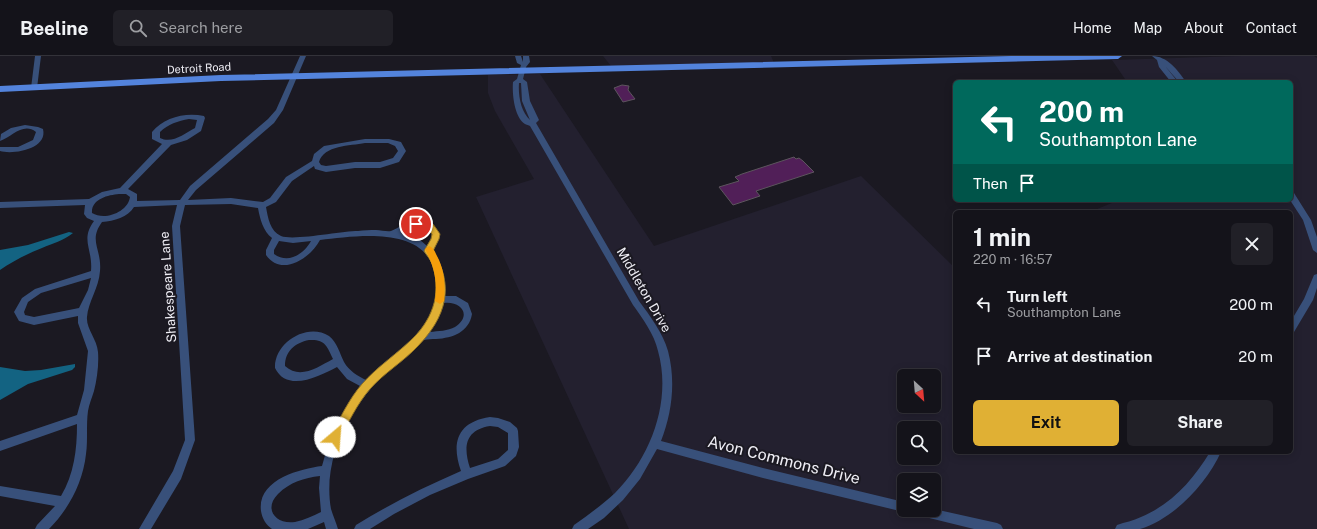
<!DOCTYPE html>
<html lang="en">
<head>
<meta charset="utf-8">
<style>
	:root { --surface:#14131a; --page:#212027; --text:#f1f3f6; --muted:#9d9ea2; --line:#333239; --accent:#e0b034 }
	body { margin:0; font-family:"Public Sans",sans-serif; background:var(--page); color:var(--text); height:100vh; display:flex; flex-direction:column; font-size:15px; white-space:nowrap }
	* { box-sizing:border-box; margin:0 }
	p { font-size:13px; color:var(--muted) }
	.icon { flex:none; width:22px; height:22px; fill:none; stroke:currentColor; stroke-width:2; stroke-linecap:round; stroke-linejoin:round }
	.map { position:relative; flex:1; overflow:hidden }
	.drawer { position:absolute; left:953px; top:154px; width:340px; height:244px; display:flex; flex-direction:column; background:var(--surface); border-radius:6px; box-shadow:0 2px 10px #0003,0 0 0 1px var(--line) }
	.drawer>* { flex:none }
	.top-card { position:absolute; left:953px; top:24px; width:340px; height:122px; border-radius:6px; box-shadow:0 2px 10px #0003,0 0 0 1px var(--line); background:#00695c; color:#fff; overflow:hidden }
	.needle { width:26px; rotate:154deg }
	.buttons { position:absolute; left:897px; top:313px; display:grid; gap:8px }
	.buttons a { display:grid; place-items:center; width:44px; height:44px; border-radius:6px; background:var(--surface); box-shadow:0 2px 10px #0003,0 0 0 1px var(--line); font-size:20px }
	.pin { position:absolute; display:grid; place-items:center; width:34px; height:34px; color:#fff; margin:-17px; border:2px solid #fff; border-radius:50%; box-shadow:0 1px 4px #0007 }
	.me { position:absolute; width:44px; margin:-22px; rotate:27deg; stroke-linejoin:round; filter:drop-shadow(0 0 3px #0008) }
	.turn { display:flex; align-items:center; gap:14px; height:84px; padding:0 20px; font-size:18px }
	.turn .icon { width:52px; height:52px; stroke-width:2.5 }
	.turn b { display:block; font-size:28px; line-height:34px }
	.then { display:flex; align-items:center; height:38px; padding:0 20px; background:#0003; gap:8px; font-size:15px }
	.round { display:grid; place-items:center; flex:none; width:42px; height:42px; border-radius:6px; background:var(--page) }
	.summary { display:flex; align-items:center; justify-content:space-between; height:68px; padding:0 20px }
	h1 { font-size:24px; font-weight:700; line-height:30px }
	.primary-button { display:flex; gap:8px; margin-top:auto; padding:8px 20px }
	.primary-button a { flex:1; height:46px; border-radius:6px; background:var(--accent); color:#111; font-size:16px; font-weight:700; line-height:46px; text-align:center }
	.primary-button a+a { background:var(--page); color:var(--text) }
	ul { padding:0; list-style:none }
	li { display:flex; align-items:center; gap:12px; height:52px; padding:0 20px }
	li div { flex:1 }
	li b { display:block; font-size:15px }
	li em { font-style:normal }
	header { display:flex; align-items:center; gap:24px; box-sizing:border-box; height:56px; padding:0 20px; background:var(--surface); border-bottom:1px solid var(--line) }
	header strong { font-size:19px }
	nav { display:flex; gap:22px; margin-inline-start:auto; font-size:14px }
	.search { width:280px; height:36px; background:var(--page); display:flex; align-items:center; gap:10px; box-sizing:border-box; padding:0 14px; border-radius:6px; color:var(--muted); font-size:15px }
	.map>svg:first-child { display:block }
	.built { fill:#23202f; fill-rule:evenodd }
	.water { fill:#136382 }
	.building { fill:#511f58; stroke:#5d555e }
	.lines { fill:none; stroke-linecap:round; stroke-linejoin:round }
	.street { fill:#38507a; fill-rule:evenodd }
	.primary { fill:#5383dc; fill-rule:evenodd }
	.route { fill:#e0b034; stroke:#927222 }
	.slow { fill:#f59e0b }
	.labels { text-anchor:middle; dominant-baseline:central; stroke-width:4; stroke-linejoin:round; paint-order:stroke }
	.far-street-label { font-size:11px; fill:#eeedf4; stroke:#1b1922 }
	.street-label { font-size:13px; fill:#eeedf4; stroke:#1b1922 }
	.near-street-label { font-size:16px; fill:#eeedf4; stroke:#1b1922 }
</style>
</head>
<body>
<header>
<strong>Beeline</strong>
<div class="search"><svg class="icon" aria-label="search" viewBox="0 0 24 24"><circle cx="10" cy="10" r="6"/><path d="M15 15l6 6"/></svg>Search here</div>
<nav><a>Home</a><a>Map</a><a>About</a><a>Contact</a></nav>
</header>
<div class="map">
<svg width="1317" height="473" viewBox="0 0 1317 473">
	<rect width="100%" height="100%" fill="#1b1922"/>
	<g class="built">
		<path d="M603,0H771L774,7L611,10Z"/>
		<path d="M1241,0H1314L1317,2V473H629L476,141L534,123L495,55L488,37V19L540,18L654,190L861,120L955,212V396H1291V156H1090L1119,144H1291V26H1127L1112,4ZM904,320H934V350H904ZM904,372H934V402H904ZM904,424H934V454H904Z"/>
	</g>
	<g class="water">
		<path d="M69,176L73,177C63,185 53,187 42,192C27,198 13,205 0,214V194L28,189Z"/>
		<path d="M75,308V311L72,314L28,328L0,344V311L25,315L41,314Z"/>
	</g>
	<g class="building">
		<path d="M622,29L629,30L628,34L635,43L623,46L614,32Z"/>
		<path d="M794,101L796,103L799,102L803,105L814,116L756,135L760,140L733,149L719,131L739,125L735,121L742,118Z"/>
	</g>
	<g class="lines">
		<g class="street">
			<path d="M35,0H41L37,32L34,34L31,32Z"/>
			<path d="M300,0H306L283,54L274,67L196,134L188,144L231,142L263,146L270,142L286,121L312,105L314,98L324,90L365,83H389L401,86L406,95L399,106L380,112H355L326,116L315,113L314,110L292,125L276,146L266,151C268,162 270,175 281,180C294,185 341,175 358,175C364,174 370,174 376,174C381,174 387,176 391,175C394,174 397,172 399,171C416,163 433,160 440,180L433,195C441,210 447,223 445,240H456L468,247L472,258C469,276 453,282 436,283C432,283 428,283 424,284C420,285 404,301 399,305C357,339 321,396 331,453C333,460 336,466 338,473H326L324,466L308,473H272C266,469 262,462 261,455C257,424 299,413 322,410C330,380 342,355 360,330L347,323L337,311C320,320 287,337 275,312C274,287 307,266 329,280C337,286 340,298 344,306C349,315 358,320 366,324C385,303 411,289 427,265C435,254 438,238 436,224C431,168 358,180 320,184C310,203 281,221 266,199V194L272,182C263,175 260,163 258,152L231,148L185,149L180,170L195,384L181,423L151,473H139L173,415L185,384L172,170L177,149L134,151C128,161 114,165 102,166C88,185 102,193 100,215C99,232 88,246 87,261C86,273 97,283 98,296C99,308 97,323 94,335C92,342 89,348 88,355C86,369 88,384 86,398C83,426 69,453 49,473H35L37,469L55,450L0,440V430L61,440C74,418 77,394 77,368L0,395V385L77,359L84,334L88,295L78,267V260L34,269L19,265L14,256L22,242L35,233L91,215C93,193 80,184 94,165L87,162L84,158L85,149L0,152V146L89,143L102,136L120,132L162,88L152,83V76C164,61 186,56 204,60L205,62L201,75L187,84L171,89L128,133L137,138V145L180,144L190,130L268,63L276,54ZM189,63L197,64L195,72C184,78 172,88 160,82V76C168,68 178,65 189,63ZM365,87H388L395,90L398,95L393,102L380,106H355L326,110L321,109L319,106C324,89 350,90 365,87ZM119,138H126L130,141C128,156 105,165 92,157C91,143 108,139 119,138ZM417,171C425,171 429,172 432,180L427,190L419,183L401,177ZM279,185L293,187L311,185C303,199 288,208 274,198V194ZM91,222L88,234L79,252L34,261L25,259L24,256L28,246L41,237ZM444,247C462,245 472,260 455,271C448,275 438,275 430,276L439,261ZM309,284C325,283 327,290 333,303C318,311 300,324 285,310C285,295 295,287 309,284ZM320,420L319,432L321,456C313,460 304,464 295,466C276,469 263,453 278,438C290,426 304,422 320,420Z"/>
			<path d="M515,0H521L523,6V0H529L530,6L526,11L523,23L527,26L530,45L539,64L536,67L639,245C650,260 663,277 668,295C676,325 672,357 661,385L763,412L904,446V454L908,455L904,456L763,422L657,393L640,423L623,444L604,462L588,473H572L574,469C588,459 602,449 615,437C651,401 672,345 658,295C654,278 643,263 633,249L530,70C529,69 526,69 525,68C514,61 512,37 513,26L517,23L521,9L517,7ZM519,27H521L522,45L530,64C521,56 518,40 519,27Z"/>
			<path d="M1152,0C1167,0 1178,14 1186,26H1179L1165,10L1178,26H1171L1159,11L1157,4Z"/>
			<path d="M25,69L38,71L43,73C48,93 13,99 0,95V91H18L33,84L36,76C23,66 12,81 0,85L1,78L11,72Z"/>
			<path d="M1291,136L1294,137L1311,164L1317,181V197L1313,194L1303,164L1290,144Z"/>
			<path d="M1317,218V232L1313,244L1294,276L1291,277V265L1304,243L1314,219Z"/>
			<path d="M490,361L498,362L510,366L517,372L518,375L519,391L516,400L505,410L468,423L430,439L394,458L370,473H354L356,469C390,448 424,431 461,415C451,387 457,366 490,361ZM490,370L498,371L508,377V394L498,403L470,412C463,391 465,374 490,370Z"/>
			<path d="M1210,396H1221C1207,427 1174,463 1140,473C1133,473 1123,473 1115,473L1117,469C1125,466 1133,465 1141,461C1172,448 1193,424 1210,396Z"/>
			<path d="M934,453L997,467L1001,469L1003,473H974L917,459L913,458L911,454H934Z"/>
		</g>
		<path class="primary" d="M1011,0H1122L1118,3L221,25L0,36V30L221,19Z"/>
	</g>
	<path class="route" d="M416,165L433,168L440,178L439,183L433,195C455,230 446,261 418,290C403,306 384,317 370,333C357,348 348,367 339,385L335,386L331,385L330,381L331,378C341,361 349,343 362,328C376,312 394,300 410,285C431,266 442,239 433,211C432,205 427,200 424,195L431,183L432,178L427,173L413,170L411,168Z"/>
	<path class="slow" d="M429,190C434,192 435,196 437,200C445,215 445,228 444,245L440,248L435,245C437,223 435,213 425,193Z"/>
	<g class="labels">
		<g class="far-street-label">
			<text transform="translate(199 12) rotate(-3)">Detroit Road</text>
		</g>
		<g class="street-label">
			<text transform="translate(168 231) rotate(-94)">Shakespeare Lane</text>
			<text transform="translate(644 234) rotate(60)">Middleton Drive</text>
		</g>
		<g class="near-street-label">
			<text transform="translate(784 404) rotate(14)">Avon Commons Drive</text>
		</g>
	</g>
</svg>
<div class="buttons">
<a><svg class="needle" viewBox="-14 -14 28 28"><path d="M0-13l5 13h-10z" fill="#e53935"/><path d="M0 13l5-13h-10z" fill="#9d9ea2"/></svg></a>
<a><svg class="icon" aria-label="search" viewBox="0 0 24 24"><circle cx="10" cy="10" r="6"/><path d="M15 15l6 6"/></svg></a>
<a><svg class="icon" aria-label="layers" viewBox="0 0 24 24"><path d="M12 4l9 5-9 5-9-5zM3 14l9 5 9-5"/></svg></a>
</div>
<div class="pin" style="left:416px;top:168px;background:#d93025"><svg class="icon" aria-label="arrive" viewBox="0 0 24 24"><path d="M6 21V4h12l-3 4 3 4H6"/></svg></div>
<svg class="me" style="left:335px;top:381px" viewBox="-20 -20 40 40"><circle r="19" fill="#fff"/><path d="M0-13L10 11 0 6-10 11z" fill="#e0b034"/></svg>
<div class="top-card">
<div class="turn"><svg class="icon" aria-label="left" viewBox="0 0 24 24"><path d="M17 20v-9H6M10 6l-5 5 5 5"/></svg><div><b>200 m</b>Southampton Lane</div></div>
<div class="then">Then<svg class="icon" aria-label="arrive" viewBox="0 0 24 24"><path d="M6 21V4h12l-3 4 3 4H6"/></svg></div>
</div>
<section class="drawer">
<div class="summary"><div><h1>1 min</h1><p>220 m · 16:57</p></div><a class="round"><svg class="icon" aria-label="close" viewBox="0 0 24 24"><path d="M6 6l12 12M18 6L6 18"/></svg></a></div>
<ul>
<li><svg class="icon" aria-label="left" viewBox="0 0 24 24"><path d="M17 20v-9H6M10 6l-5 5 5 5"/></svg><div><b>Turn left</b><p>Southampton Lane</p></div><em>200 m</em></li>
<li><svg class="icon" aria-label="arrive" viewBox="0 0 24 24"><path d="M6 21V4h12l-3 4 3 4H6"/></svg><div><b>Arrive at destination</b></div><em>20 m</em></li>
</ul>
<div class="primary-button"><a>Exit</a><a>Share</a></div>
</section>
</div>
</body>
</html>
